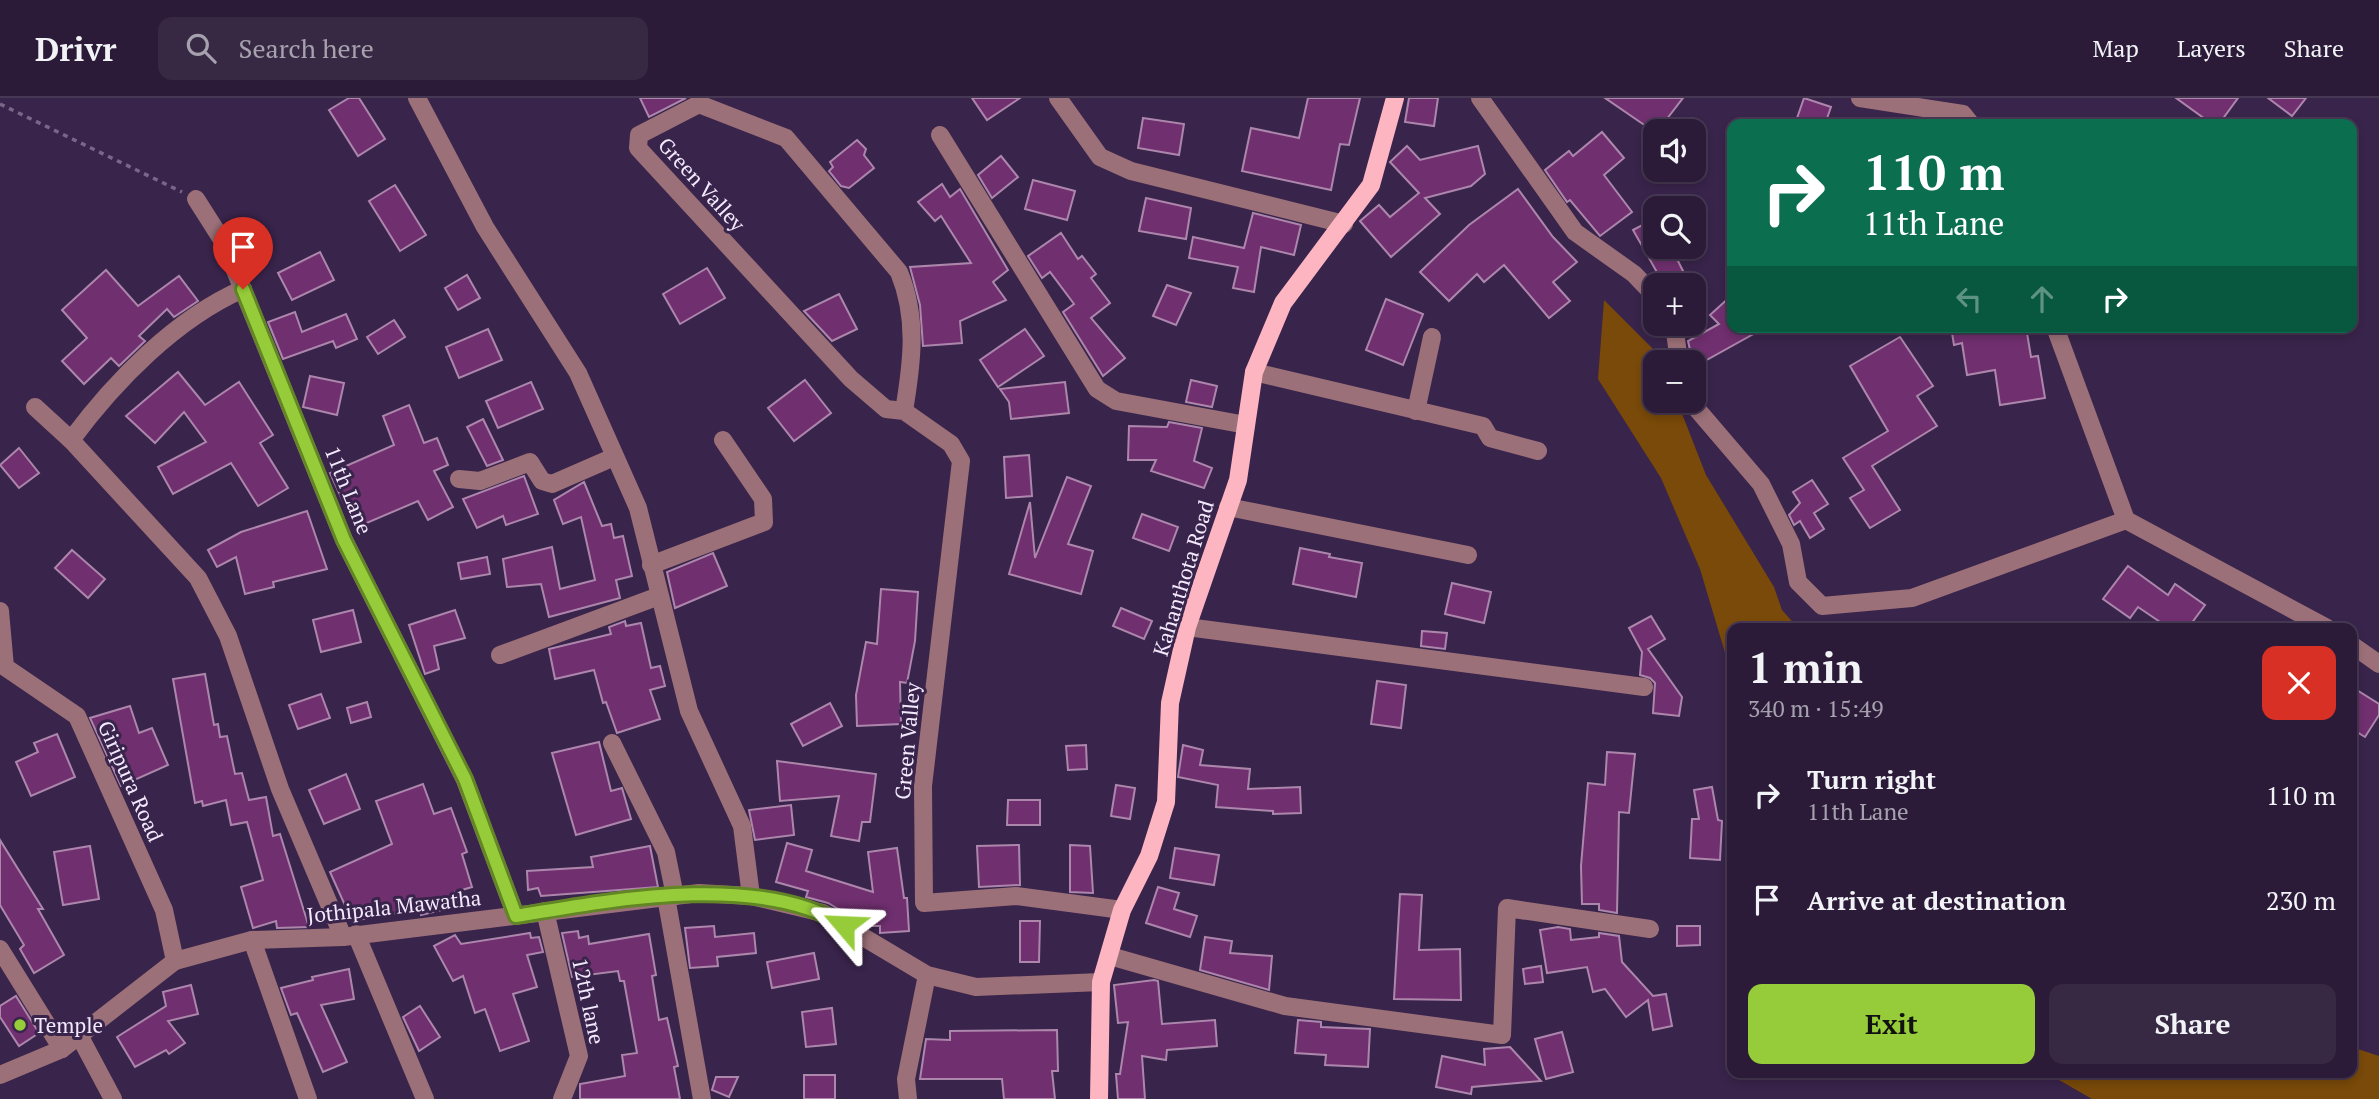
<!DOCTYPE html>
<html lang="en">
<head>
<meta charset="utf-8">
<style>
	:root { --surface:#2b1b38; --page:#372843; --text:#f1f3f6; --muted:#a6a1ae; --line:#473953; --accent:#96cc39 }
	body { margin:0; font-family:"PT Serif",serif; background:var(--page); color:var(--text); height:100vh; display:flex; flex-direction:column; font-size:26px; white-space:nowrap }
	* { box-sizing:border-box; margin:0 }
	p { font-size:23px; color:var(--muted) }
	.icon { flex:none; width:38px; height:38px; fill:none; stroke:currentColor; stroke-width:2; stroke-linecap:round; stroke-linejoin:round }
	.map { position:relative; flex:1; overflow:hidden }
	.side { position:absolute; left:1727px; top:525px; width:630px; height:455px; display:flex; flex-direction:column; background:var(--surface); border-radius:14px; box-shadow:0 4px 10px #0003,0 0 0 2px var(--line) }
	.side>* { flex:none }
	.guide { position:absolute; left:1727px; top:21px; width:630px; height:214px; border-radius:14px; box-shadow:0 4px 10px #0003,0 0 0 2px var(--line); background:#0b6e4f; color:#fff; overflow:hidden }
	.fabs { position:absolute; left:1643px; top:21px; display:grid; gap:14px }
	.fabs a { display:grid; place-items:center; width:63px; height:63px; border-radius:14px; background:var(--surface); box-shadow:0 4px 10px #0003,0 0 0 2px var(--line); font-size:35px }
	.pin { position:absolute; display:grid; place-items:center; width:60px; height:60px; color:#fff; margin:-72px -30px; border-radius:50% 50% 50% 0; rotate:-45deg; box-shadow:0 0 7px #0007 }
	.pin .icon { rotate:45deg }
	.me { position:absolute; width:77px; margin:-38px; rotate:296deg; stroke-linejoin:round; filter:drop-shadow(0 0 5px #0008) }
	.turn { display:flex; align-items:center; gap:24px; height:147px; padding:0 21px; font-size:32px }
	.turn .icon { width:91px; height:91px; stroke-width:2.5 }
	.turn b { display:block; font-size:49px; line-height:60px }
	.lanes { display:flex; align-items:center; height:66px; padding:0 21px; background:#0003; justify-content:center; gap:35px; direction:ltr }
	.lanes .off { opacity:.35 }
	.round { display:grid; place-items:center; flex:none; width:74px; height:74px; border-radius:14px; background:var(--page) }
	.headline { display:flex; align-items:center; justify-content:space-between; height:119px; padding:0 21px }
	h1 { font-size:42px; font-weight:700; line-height:52px }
	.button { display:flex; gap:14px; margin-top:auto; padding:14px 21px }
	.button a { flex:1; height:80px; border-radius:14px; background:var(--accent); color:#111; font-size:28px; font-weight:700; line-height:80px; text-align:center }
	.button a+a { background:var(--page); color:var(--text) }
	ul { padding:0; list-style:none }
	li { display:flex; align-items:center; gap:21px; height:105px; padding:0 21px }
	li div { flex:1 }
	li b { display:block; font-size:26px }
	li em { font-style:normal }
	header { display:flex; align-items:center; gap:42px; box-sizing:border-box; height:98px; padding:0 35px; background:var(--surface); border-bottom:2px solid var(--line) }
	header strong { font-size:33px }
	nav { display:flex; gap:38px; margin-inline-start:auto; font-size:24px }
	.search { width:490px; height:63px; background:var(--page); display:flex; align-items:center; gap:18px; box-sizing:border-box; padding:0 24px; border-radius:14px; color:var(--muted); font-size:26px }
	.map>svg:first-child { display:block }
	.green { fill:#794a09 }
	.building { fill:#702f6f; stroke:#ad86ac; stroke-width:2 }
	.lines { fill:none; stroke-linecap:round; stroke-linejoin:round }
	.path { stroke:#786788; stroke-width:3.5; stroke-dasharray:5 5; stroke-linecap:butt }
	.minor { stroke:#9c7078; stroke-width:18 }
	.major { stroke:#feb5c2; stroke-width:18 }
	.route-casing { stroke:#628525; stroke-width:18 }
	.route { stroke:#96cc39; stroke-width:12 }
	.poi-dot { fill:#96cc39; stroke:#39244b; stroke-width:2.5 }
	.labels { text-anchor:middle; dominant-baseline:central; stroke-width:6; stroke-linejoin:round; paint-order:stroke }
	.street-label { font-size:21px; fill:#f3e9fd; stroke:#39244b }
	.poi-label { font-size:21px; fill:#f3e9fd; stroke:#39244b; text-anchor:start }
</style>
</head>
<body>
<header>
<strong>Drivr</strong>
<div class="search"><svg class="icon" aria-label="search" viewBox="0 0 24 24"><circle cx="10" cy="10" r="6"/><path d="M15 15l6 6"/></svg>Search here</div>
<nav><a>Map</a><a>Layers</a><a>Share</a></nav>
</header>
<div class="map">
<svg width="2379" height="1001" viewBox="0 0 2379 1001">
	<rect width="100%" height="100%" fill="#39244b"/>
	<g class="green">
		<path d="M1604,202L1659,257L1661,264H1656V303H1677L1706,377L1774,489L1782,512L1798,530H1732V578L1700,471L1661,380L1598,281Z"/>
		<path d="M2352,949L2379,958V1001H2092L2047,975H2352Z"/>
	</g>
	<g class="building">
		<path d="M349,0H359L385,41L358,58L329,12Z"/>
		<path d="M640,0H686L649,19Z"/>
		<path d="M972,0H1020L987,22Z"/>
		<path d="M1308,0H1360L1349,47L1340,46L1331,92L1242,73L1251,30L1299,40Z"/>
		<path d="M1409,0H1438L1434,28L1405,24Z"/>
		<path d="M1605,0H1683L1656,35Z"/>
		<path d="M1804,0L1831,9L1825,26H1795Z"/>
		<path d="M2176,0H2238L2219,26H2212Z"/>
		<path d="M2268,0H2306L2292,18Z"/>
		<path d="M1143,20L1184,26L1179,57L1138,50Z"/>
		<path d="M1602,34L1624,60L1604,77L1632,114L1600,138L1570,102L1567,104L1545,72L1569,53L1573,58Z"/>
		<path d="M857,42L866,51L864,57L874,70L849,90L841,88L829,73L833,69L830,64Z"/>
		<path d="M1407,48L1420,62L1478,48L1485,76L1471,88L1425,100L1440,116L1391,159L1360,123L1379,107L1390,119L1419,95L1390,64Z"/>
		<path d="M1001,58L1018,79L992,100L978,77Z"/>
		<path d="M1033,82L1075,93L1067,122L1025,111Z"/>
		<path d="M942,86L950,99L960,91L1008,172L993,184L1006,202L960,223L962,245L923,248L920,207L910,169L971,165L941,118L935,123L918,104Z"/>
		<path d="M395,87L426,137L400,153L369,103Z"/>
		<path d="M1518,91L1553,139L1577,164L1553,184L1570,203L1549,220L1504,167L1484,184L1477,176L1449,203L1420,174L1469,127Z"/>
		<path d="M1146,100L1191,110L1186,141L1139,133Z"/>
		<path d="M1253,115L1301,127L1294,157L1261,149L1254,194L1233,190L1238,169L1189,160L1193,139L1244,150Z"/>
		<path d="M1656,120V149H1678L1684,159L1678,163L1690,187H1661L1652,179L1658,176L1633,132Z"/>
		<path d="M1061,135L1078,161L1082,158L1096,176L1091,180L1110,205L1091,220L1125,260L1103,278L1063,214L1074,206L1050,174L1042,180L1028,158Z"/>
		<path d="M320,154L334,182L292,202L278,175Z"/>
		<path d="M707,170L725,200L680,226L663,196Z"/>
		<path d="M106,172L138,208L179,178L198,203L174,219L167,211L139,238L145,243L119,268L111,260L84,286L62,263L87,240L62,212Z"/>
		<path d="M467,177L480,200L458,212L445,190Z"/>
		<path d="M1167,187L1191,195L1176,227L1153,218Z"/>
		<path d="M839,196L857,231L832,243L804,213Z"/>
		<path d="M1732,197V229H1766L1694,269L1688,243L1719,226L1710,217Z"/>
		<path d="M1386,201L1423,216L1403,267L1366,252Z"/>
		<path d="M295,214L302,234L346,216L357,241L336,250L333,243L283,261L268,224Z"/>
		<path d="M394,222L405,239L378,256L367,239Z"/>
		<path d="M1951,229H2026L2031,259L2038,258L2045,300L2000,307L1995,272L1967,277L1962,245L1954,247Z"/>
		<path d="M488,231L502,262L459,280L446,249Z"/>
		<path d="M1025,231L1044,258L998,289L980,262Z"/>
		<path d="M1900,239L1933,288L1917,298L1937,328L1872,368L1900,412L1870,430L1850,400L1864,392L1843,360L1888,333L1850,268Z"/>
		<path d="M178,274L205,307L239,284L273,337L260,345L288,390L258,408L231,365L173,396L158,369L206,344L184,314L155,345L126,318Z"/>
		<path d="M310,278L344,285L337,317L303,309Z"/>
		<path d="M805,282L831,315L794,343L768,310Z"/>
		<path d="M1191,282L1217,288L1212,309L1186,304Z"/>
		<path d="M531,284L543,311L498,330L486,303Z"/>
		<path d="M1065,284L1069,315L1011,321L1009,304L1000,291Z"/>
		<path d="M409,307L424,345L437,340L448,367L434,373L453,409L428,422L418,403L355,430L330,375L394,347L383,318Z"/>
		<path d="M483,321L503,362L487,368L467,329Z"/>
		<path d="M1169,324L1202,330L1194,363L1212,370L1204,390L1151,373L1156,362H1128L1129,328L1167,329Z"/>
		<path d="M19,350L39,375L19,390L0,367Z"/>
		<path d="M1029,357L1032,398L1006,400L1004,359Z"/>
		<path d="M524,378L538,416L506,427L503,418L477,430L463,401Z"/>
		<path d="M1067,379L1091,388L1068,446L1093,453L1081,496L1009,476L1030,404L1035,460Z"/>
		<path d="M1812,382L1828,406L1814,415L1824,431L1810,440L1800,423L1794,427L1789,417L1800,405L1793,394Z"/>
		<path d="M584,384L602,428L611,426L614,440L623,438L632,478L616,482L620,500L549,519L541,486L507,489L503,461L552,449L560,491L595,482L581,419L563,426L554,402Z"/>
		<path d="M307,413L327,471L273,484L274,489L245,496L236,459L217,469L208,452L241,434Z"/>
		<path d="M1142,416L1178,429L1169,453L1133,440Z"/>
		<path d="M1300,450L1330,456L1329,459L1362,465L1356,499L1293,486Z"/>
		<path d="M72,452L105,481L88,500L55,470Z"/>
		<path d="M713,455L727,488L675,510L667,474Z"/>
		<path d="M487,459L490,476L461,481L458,465Z"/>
		<path d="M2128,468L2168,497L2175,486L2205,507L2188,530H2169L2138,509L2130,520L2103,501Z"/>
		<path d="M1452,485L1491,494L1484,525L1445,516Z"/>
		<path d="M881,491L918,494L915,543L907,585L900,584L901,626L857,628L856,597L866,544L877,546Z"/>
		<path d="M1121,510L1152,523L1144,541L1113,528Z"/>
		<path d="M353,512L361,544L321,554L313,522Z"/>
		<path d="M455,512L465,540L434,548L439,571L425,576L409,527Z"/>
		<path d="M1651,518L1665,541L1648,551L1682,599L1679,618L1653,615L1655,585L1650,580L1640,577L1642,554L1629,530Z"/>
		<path d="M625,523L626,528L641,525L651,570L660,568L665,588L650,592L660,621L617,635L606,604L603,605L594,572L555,581L549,551L611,536L609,529Z"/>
		<path d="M1422,533L1447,535L1445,551L1421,548Z"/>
		<path d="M205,576L214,627L218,626L220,639L227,638L235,676L242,675L249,702L266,699L273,738L280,736L309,829L277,830L276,823L253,830L241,789L263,782L247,724L231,727L226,702L203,708L202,703L195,705L173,581Z"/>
		<path d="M1377,583L1406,587L1401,630L1371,626Z"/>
		<path d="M2352,589L2379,606V617L2365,639L2352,631Z"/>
		<path d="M321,596L330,620L298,631L289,607Z"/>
		<path d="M367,604L371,619L351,625L347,610Z"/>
		<path d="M830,605L842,628L803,648L791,626Z"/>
		<path d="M130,608L139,635L152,630L168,667L121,688L90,620Z"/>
		<path d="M57,636L75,679L31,698L16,664L38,654L34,645Z"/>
		<path d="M599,644L611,693L622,690L631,721L576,737L552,655Z"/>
		<path d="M1086,647L1087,671L1068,672L1066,648Z"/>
		<path d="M1183,647L1203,652L1200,667L1250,671L1248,691L1300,689L1301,715L1273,716V713L1216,709L1218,687L1178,679Z"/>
		<path d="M1607,654L1635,656L1629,715L1619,714L1617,815L1599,812V806H1582L1581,768L1588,685L1605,687Z"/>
		<path d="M777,663L876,676L870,724H862L859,743L831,738L839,698L780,703Z"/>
		<path d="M346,676L360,711L324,726L309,692Z"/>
		<path d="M423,686L434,716L451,710L467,754L462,756L472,789L455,794L458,808L421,817L420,811L352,823L330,774L392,746L376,703Z"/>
		<path d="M1116,687L1135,690L1130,721L1111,718Z"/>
		<path d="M1712,689L1718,722L1722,723L1720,762L1690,760L1692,721H1699L1694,692Z"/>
		<path d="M1008,702H1040V727H1007Z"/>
		<path d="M791,707L794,737L755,742L749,712Z"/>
		<path d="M0,742L43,811H38L64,857L34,875L20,851L24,847L0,807Z"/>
		<path d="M787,745L812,752L806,773L873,794L868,754L897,750L904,800H907L909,833L880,835V828H867L828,805L806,799L808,793L776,784Z"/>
		<path d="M1019,747L1020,787L979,789L977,748Z"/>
		<path d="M1070,747L1090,748L1093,795L1070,794Z"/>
		<path d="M90,748L99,801L63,807L54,754Z"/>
		<path d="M650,748L658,789L541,798L538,790L528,792L527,773L593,769L591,759Z"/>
		<path d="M1175,750L1219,757L1214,787L1170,780Z"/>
		<path d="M1158,789L1179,795L1174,811L1197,818L1190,839L1146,825Z"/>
		<path d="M1400,796L1422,797L1419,852L1460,851L1461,902L1394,901Z"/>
		<path d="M1020,823H1040L1039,864H1020Z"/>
		<path d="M714,828L715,839L754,835L756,855L717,859L718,868L690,870L685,830Z"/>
		<path d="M1677,828H1700V847L1677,848Z"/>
		<path d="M1558,829L1570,831L1571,842L1599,839V835L1619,838L1622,864L1653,898L1666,896L1672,928L1653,932L1648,902L1626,919L1605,891L1593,894L1587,869L1547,875L1540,832Z"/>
		<path d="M578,833L579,840L588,838L589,846L649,836L656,877L652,878L659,922L667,920L678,968L674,969L680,1001H580V986L625,978L622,957L637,955L624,883H620L618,873L572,879L562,835Z"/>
		<path d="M530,835L531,840L539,839L543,854L527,857L537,889L513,896L529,943L500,953L485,911L475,915L463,878L453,883L434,848L455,837L461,846Z"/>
		<path d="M1205,839L1232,843L1230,855L1272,858L1269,892L1200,872Z"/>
		<path d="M814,855L819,881L772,890L767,864Z"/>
		<path d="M1541,868L1543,884L1525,886L1523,871Z"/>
		<path d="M349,871L354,901L321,907L347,964L323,974L297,915L291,917L281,890L313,882L312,879Z"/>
		<path d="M1154,882L1158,883L1162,926L1215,922L1217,948L1167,952L1166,962L1142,958L1145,1001H1118L1116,976H1120L1128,924L1118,925L1114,887Z"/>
		<path d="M191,887L198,916L168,923L185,945L169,956L166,952L135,969L117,939L166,908L163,894Z"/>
		<path d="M16,898L39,935L19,948L0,919V908Z"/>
		<path d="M420,908L440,939L419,953L403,919Z"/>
		<path d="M832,910L836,946L806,949L802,914Z"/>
		<path d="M1298,922L1321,924V929L1370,931L1368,969L1325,967L1326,957L1295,955Z"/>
		<path d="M1057,932L1058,973H1052L1055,1001H1004L1002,981H920L926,941L950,942V933Z"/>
		<path d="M1562,934L1573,974L1546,981L1535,941Z"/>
		<path d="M1510,949L1541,983L1472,989L1471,996L1436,989L1442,958L1485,967L1484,951Z"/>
		<rect x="804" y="977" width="31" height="24"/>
		<path d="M716,979H738L729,999L712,992Z"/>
	</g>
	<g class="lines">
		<path class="path" d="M0,6L182,94"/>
		<g class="minor">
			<path d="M417,0L485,129L578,275L638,410L689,613L742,728L751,798"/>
			<path d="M1058,0L1100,59L1131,73L1344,126"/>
			<path d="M1480,0L1575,134L1634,176L1656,199"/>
			<path d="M1860,0L1963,16L1971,26"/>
			<path d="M940,37L1097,291L1116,303L1246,327"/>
			<path d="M196,101L224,145L344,442L465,682L516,818"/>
			<path d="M1674,226L1679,264"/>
			<path d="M2055,229L2126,422L2327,530"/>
			<path d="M1254,274L1483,328L1490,340L1538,353"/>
			<path d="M1690,303L1761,386L1791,446L1798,484L1822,508L1912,500L2126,422"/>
			<path d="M35,309L71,342L198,480L228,538L280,691L343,839"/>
			<path d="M904,313C912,265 918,220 899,174L786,40L699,6L639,37L638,50L851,281L886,311L904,313L951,346L961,363L923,688L924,805L1016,798L1122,812"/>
			<path d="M1416,313L1432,239"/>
			<path d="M71,342C115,283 175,221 243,191"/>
			<path d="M459,381L480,383L530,364L542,383L552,386L614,359"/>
			<path d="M1228,409L1468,457"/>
			<path d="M651,467L764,424L763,401L723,342"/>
			<path d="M0,513L5,569L77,618L164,812L175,863"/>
			<path d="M1187,529L1644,589"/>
			<path d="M2352,547L2379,566"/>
			<path d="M500,557L659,498"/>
			<path d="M612,645L666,754L675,798"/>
			<path d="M666,799L702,1001"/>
			<path d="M545,813L579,958L562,1001"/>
			<path d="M356,836L425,1001"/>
			<path d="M252,842L308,1001"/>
			<path d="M0,851L62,951"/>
			<path d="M1110,858L1285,908L1502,937L1507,810L1650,831"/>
			<path d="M80,939L113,1001"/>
			<path d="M0,977L62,951L175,863L252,842L343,839L699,795L751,798L823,815L927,877L976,889L1101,884"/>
			<path d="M908,1001L906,981L927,877"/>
		</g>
		<path class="major" d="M1099,1001L1101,884L1122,812L1149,758L1166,704L1170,605L1187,529L1238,382L1254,274L1283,205L1371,87L1395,0"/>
	</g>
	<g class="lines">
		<g class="route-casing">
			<path id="route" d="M243,191L344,442L465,681L516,818C612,802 757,774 844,827"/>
		</g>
		<use href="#route" class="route"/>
	</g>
	<circle class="poi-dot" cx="20" cy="927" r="7"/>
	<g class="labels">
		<g class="street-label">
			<text transform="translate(702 86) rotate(48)">Green Valley</text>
			<text transform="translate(349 392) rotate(68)">11th Lane</text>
			<text transform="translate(1183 480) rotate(-73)">Kahanthota Road</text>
			<text transform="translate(907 643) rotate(-85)">Green Valley</text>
			<text transform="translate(131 683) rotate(66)">Giripura Road</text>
			<text transform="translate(394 808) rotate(-6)">Jothipala Mawatha</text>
			<text transform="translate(589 903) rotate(78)">12th lane</text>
		</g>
		<g class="poi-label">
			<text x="34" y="927">Temple</text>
		</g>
	</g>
</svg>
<div class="fabs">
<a><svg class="icon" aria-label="sound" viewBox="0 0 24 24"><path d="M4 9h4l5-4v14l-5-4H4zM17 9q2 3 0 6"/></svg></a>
<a><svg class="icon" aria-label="search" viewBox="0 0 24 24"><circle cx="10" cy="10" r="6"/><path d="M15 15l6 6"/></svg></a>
<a>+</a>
<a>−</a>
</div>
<div class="pin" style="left:243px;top:191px;background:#d93025"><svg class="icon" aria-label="arrive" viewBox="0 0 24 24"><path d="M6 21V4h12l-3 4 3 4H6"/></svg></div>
<svg class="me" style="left:844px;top:827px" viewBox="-20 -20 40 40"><path d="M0-17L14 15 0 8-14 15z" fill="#96cc39" stroke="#fff" stroke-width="4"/></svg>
<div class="guide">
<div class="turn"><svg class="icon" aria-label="right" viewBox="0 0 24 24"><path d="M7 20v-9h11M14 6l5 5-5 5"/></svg><div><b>110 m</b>11th Lane</div></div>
<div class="lanes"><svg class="icon off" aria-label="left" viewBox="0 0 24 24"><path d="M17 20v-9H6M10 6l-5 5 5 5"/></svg><svg class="icon off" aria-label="ahead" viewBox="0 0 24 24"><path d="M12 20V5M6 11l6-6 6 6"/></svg><svg class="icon" aria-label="right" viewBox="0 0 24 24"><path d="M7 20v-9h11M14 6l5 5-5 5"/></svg></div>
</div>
<section class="side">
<div class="headline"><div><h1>1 min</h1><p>340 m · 15:49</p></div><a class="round" style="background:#d93025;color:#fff"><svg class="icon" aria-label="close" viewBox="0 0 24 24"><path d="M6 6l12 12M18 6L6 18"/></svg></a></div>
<ul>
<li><svg class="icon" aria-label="right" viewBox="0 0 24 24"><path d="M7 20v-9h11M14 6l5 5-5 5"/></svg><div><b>Turn right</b><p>11th Lane</p></div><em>110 m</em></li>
<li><svg class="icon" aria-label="arrive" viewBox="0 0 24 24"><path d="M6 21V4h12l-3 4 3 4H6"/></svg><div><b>Arrive at destination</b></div><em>230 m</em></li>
</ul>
<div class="button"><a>Exit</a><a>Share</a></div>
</section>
</div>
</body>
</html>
